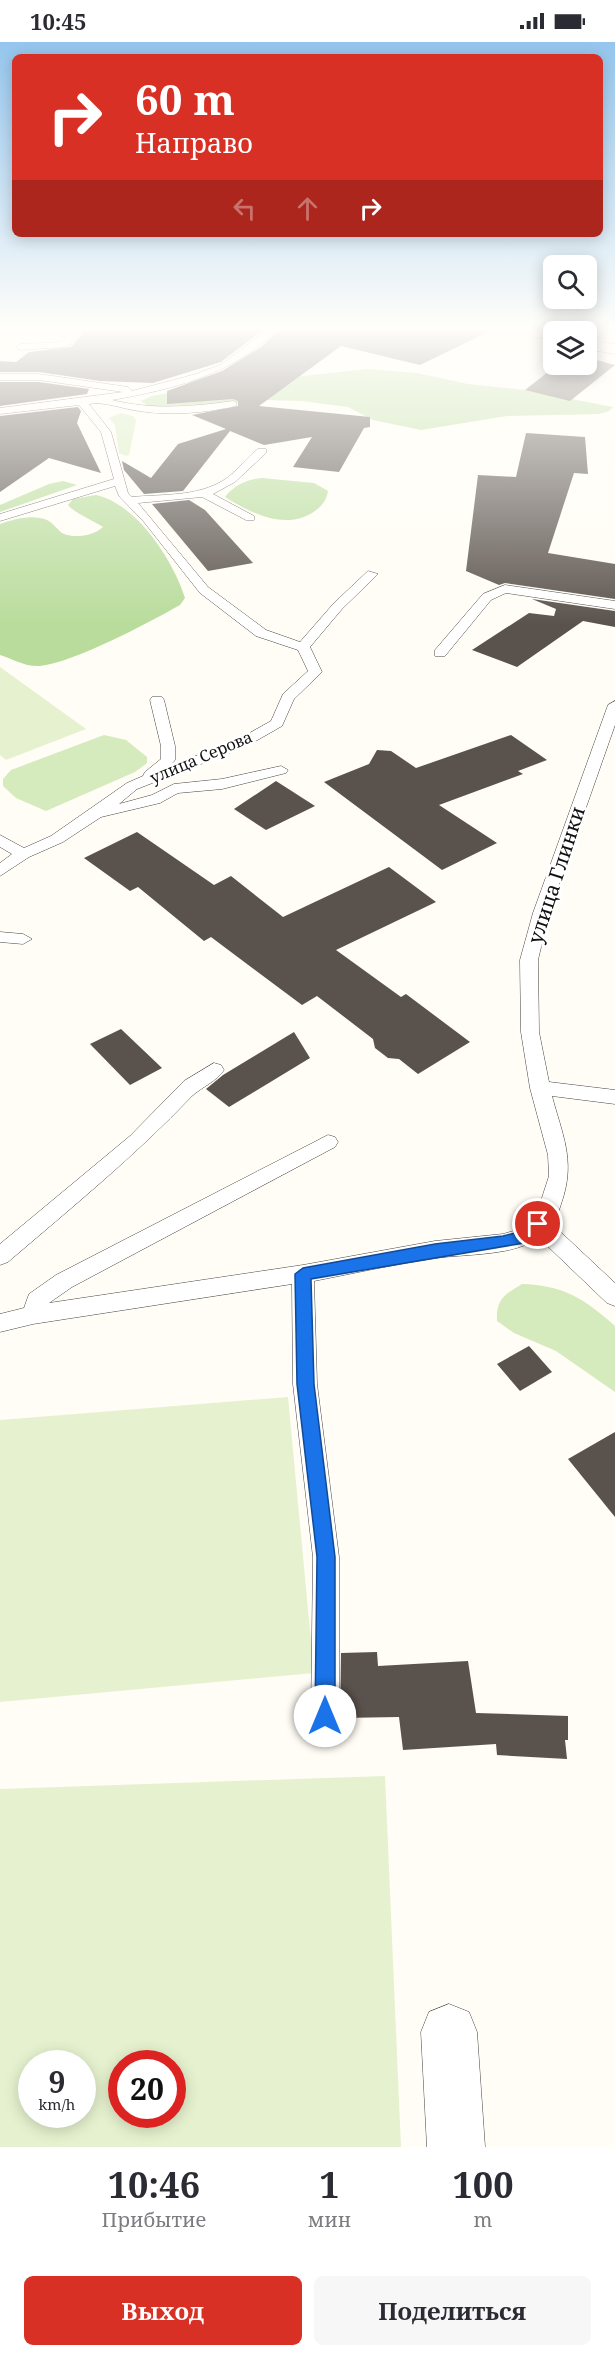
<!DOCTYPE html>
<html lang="ru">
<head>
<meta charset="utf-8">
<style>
	:root { --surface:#fff; --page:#f7f7f7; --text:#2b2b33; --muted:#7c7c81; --accent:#d93025 }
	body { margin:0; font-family:"Noto Serif",serif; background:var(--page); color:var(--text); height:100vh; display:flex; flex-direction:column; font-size:22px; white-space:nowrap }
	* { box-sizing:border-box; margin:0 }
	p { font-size:20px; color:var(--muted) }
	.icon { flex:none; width:33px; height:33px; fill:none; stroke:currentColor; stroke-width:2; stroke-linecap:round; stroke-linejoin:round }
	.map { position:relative; height:2105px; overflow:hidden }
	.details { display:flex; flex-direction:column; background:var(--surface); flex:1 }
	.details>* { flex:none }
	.guide { position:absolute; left:12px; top:12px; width:591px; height:183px; border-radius:9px; box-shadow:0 3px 15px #0003; background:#d93025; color:#fff; overflow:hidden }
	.controls { position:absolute; left:543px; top:213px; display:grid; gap:12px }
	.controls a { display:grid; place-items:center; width:54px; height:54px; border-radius:9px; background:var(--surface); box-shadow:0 3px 15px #0003; font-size:30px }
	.speed { position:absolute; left:18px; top:2008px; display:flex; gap:12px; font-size:30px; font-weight:700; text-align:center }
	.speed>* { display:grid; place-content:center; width:78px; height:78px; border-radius:50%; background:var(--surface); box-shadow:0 3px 15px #0003; line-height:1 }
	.speed small { font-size:15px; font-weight:400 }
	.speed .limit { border:9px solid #d22; background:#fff; color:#111 }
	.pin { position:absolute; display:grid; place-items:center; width:51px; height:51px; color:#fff; margin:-26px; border:3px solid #fff; border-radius:50%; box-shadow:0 2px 6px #0007 }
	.me { position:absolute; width:66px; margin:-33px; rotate:0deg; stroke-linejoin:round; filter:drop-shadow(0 0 4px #0008) }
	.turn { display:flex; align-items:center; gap:21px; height:126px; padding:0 24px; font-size:27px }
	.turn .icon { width:78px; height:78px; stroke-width:2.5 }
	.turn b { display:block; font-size:42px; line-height:51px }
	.lanes { display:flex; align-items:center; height:57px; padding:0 24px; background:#0003; justify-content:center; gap:30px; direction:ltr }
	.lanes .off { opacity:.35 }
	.eta { display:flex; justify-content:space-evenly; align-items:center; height:102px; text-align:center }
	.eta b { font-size:36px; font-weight:700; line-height:42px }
	.action { display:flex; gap:12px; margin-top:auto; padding:12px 24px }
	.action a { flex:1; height:69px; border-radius:9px; background:var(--accent); color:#fff; font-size:24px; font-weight:700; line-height:69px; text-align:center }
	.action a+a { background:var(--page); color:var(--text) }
	.status { display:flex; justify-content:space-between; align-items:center; height:42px; padding:0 30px; background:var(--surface); direction:ltr }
	.status svg { height:16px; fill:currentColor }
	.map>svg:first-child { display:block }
	.green { fill:#d5ebbd }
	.forest { fill:#b9dc9c }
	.pitch { fill:#e6f2cf; fill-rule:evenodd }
	.building { fill:#5a524d }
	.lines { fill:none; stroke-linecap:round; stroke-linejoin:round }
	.service-casing { stroke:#444; stroke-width:1 }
	.minor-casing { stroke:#444; stroke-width:1 }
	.service { fill:#fff; fill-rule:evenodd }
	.minor { fill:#fff; fill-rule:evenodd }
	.route { fill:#1a73e8; stroke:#114b97; stroke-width:1.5 }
	.labels { text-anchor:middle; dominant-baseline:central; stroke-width:6; stroke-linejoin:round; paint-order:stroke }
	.far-street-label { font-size:16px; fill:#111; stroke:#fff }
	.street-label { font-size:20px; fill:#111; stroke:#fff }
</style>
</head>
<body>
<div class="status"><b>10:45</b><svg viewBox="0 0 49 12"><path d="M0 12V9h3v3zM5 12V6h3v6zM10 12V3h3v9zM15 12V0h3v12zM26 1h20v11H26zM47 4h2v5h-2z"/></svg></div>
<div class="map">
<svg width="615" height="2105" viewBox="0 0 615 2105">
	<rect width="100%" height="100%" fill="#fffdf5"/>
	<g class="green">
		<path d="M121,371L133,374L136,378L129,413L126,414L119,411L115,383L109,376Z"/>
		<path d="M104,693L126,698L147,715V721L135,730L46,769L16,756L3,744V737L11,728Z"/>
		<path d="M522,1242C563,1243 585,1257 615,1284V1350L556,1309L514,1291L497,1279C496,1257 504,1253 522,1242Z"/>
	</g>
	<g class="forest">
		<path d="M368,327L417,331L468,342L525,348L613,365L609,369L599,372L507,374L421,388L373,378L348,365L302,359L264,358L187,366H151L141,359L152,354L200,345Z"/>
		<path d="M262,436L314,441L328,449C326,460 321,465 312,471C283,488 251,471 225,455C234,443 248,437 262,436Z"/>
		<path d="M63,439L77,443L0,470V463L49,442Z"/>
		<path d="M96,453C137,462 173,518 185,556L180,563C148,581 75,620 40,624C25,625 13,617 0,613V482C14,477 33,472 47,478C53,481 57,487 62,491C74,497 93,494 103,485C94,479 73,470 68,463L73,457Z"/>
	</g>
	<g class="pitch">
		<path d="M0,625L86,687L6,718L0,713Z"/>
		<path d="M288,1355L314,1631L0,1660V1378Z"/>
		<path d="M385,1734L401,2105H0V1747ZM32,2022H82V2073H32ZM122,2022H172V2073H122Z"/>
	</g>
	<g class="building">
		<path d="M86,288H263L221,320L153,341L100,339L39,330H0V319L16,320L29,310L71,305Z"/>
		<path d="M279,288H492L420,323L341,304L259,364L370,375V385L364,386L339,430L293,425L312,395L264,403L230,389L183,449L144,452L124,428L122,419L151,436L178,402L226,387L192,373L238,364V359L233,357L167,362V349L222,329L261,305Z"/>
		<path d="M586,315L615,323L570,359L525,348L558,322H586Z"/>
		<path d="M0,340H39L89,347L87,352L0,364Z"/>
		<path d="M78,365L81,369L77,381L101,431L49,416L0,450V374Z"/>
		<path d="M526,391L585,395L588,432L574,431L548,511L615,522V557L505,541L499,543L466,529L478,433L516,435Z"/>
		<path d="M189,458L205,468L253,521L208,529L152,462Z"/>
		<path d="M532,557L615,569V585L583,579L517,625L472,608L529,571L554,574L556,567Z"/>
		<path d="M511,693L547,718L518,729L523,732L439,763L497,801L442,828L324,740L369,722L377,708L391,709L416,726Z"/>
		<path d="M276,739L315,764L266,788L234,767Z"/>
		<path d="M137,790L214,843L231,834L283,875L389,825L436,860L336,908L401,955L406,952L470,1000L418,1032L399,1017L388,1016L375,1006L373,997L317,954L302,963L211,895L204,899L138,845L130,849L84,816Z"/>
		<path d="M121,987L162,1026L130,1043L90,1002Z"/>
		<path d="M294,990L310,1016L229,1065L206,1047L223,1033Z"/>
		<path d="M529,1304L552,1330L520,1349L497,1322Z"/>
		<path d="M615,1390V1475L568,1417Z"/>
		<path d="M377,1610L378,1624L468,1619L476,1671L568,1674V1698H565L567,1717L497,1713L496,1702L403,1708L399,1675L340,1676L341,1611Z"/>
	</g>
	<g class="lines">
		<g class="service-casing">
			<g id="service">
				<path d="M75,288H84L70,303L64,305L20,308L16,305L20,302L60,300Z"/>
				<path d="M267,288H277C231,333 174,347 112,358C153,368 191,365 233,359L236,360V364C205,371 170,374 139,369C122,367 105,359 89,362L111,390L128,451L132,455C163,452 197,455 224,438C237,430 246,416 258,407H266V411L235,440L213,452L254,474V478H246L202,455L138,461L208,545L266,588L300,600L334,561L368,529L378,532L342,567L310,605L322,630L294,657L282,684L247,704L137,747L119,762L152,753L174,742L222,737L281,724L288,728L286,731L222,747L178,751L160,761L101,775L63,800L29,815L0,834V821L12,812L0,805V793L24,806L51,794L127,741L143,734L145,730L161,717V704L150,658L152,655H162L164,658L175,704V718L170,724L237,698L271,679L283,652L308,629L298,608L256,594L200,551L144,480L119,454L115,444L0,479V472L114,437L101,390L79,363L0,372V366L123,350L39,338H0V332H39L128,345L132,349L196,332L222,322Z"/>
				<path d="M567,288H576L566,290Z"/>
				<path d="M599,288H609L586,304V297Z"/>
				<path d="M505,543L615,559V567L506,551L491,558L445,614H435V608L483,552Z"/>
				<path d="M615,659V683L549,871L538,918L539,990L549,1040L615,1048V1062L552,1054C562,1092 575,1117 563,1156C560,1165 558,1174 551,1181L615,1241V1264L607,1261L538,1195C518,1214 464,1212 436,1216C395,1222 355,1231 314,1239L317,1342L339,1515V1674L335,1684L325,1688L315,1684L311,1674L313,1515L293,1342L292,1242L33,1282L0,1290V1272L24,1266L29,1252L56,1233L328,1093L335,1095L338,1100L335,1105L72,1245L49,1261L303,1223L435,1199L503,1192L517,1188L530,1176L538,1168L549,1134L548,1113L530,1046L521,990L520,918L533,871L608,663Z"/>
				<path d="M0,890L23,892L32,897L23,902L0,900Z"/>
				<path d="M214,1021L221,1023L224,1028C217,1039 202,1045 192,1054C135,1114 71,1166 8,1220L0,1223V1202L130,1094L184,1039Z"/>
			</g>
		</g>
		<g class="minor-casing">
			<g id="minor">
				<path d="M518,288L554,290V299L520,291Z"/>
				<path d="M586,298L615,302V312L586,307Z"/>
				<path d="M449,1962L469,1970L477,1990L485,2105H427L421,1990L429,1970Z"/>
			</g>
		</g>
		<use href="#service" class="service"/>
		<use href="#minor" class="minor"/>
	</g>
	<linearGradient id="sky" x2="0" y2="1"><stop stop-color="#95c6ee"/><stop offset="0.49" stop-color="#fffefa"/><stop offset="1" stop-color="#fffefa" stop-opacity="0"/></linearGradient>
	<rect width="615" height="583" fill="url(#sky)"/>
	<path class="route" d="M538,1177L546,1182L524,1201L311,1237L314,1342L335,1515V1674L332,1681L325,1684L318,1681L315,1674L317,1515L297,1342L295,1232L303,1226L435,1202L503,1194L519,1190Z"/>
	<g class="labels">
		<g class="far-street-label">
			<text transform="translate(201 715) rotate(-23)">улица Серова</text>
		</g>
		<g class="street-label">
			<text transform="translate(556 833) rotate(-72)">улица Глинки</text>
		</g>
	</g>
</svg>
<div class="controls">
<a><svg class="icon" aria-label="search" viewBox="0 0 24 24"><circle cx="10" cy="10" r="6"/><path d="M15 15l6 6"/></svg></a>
<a><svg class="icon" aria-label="layers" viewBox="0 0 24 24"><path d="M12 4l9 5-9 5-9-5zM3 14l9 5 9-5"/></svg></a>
</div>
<div class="speed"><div>9<small>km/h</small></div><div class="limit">20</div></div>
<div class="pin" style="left:538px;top:1182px;background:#d93025"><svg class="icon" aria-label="arrive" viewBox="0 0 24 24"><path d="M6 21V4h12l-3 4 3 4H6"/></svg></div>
<svg class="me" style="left:325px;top:1674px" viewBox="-20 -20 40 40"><circle r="19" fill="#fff"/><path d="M0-13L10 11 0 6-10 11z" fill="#1a73e8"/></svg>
<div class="guide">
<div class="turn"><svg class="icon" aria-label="right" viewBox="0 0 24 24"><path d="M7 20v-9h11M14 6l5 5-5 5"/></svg><div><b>60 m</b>Направо</div></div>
<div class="lanes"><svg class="icon off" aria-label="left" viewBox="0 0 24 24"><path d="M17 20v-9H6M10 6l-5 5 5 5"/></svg><svg class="icon off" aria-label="ahead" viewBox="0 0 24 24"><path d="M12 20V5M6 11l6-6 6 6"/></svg><svg class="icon" aria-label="right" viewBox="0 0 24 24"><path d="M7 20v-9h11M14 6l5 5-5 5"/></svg></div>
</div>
</div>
<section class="details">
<div class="eta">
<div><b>10:46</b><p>Прибытие</p></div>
<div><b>1</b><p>мин</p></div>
<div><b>100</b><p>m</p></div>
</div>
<div class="action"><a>Выход</a><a>Поделиться</a></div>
</section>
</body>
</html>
